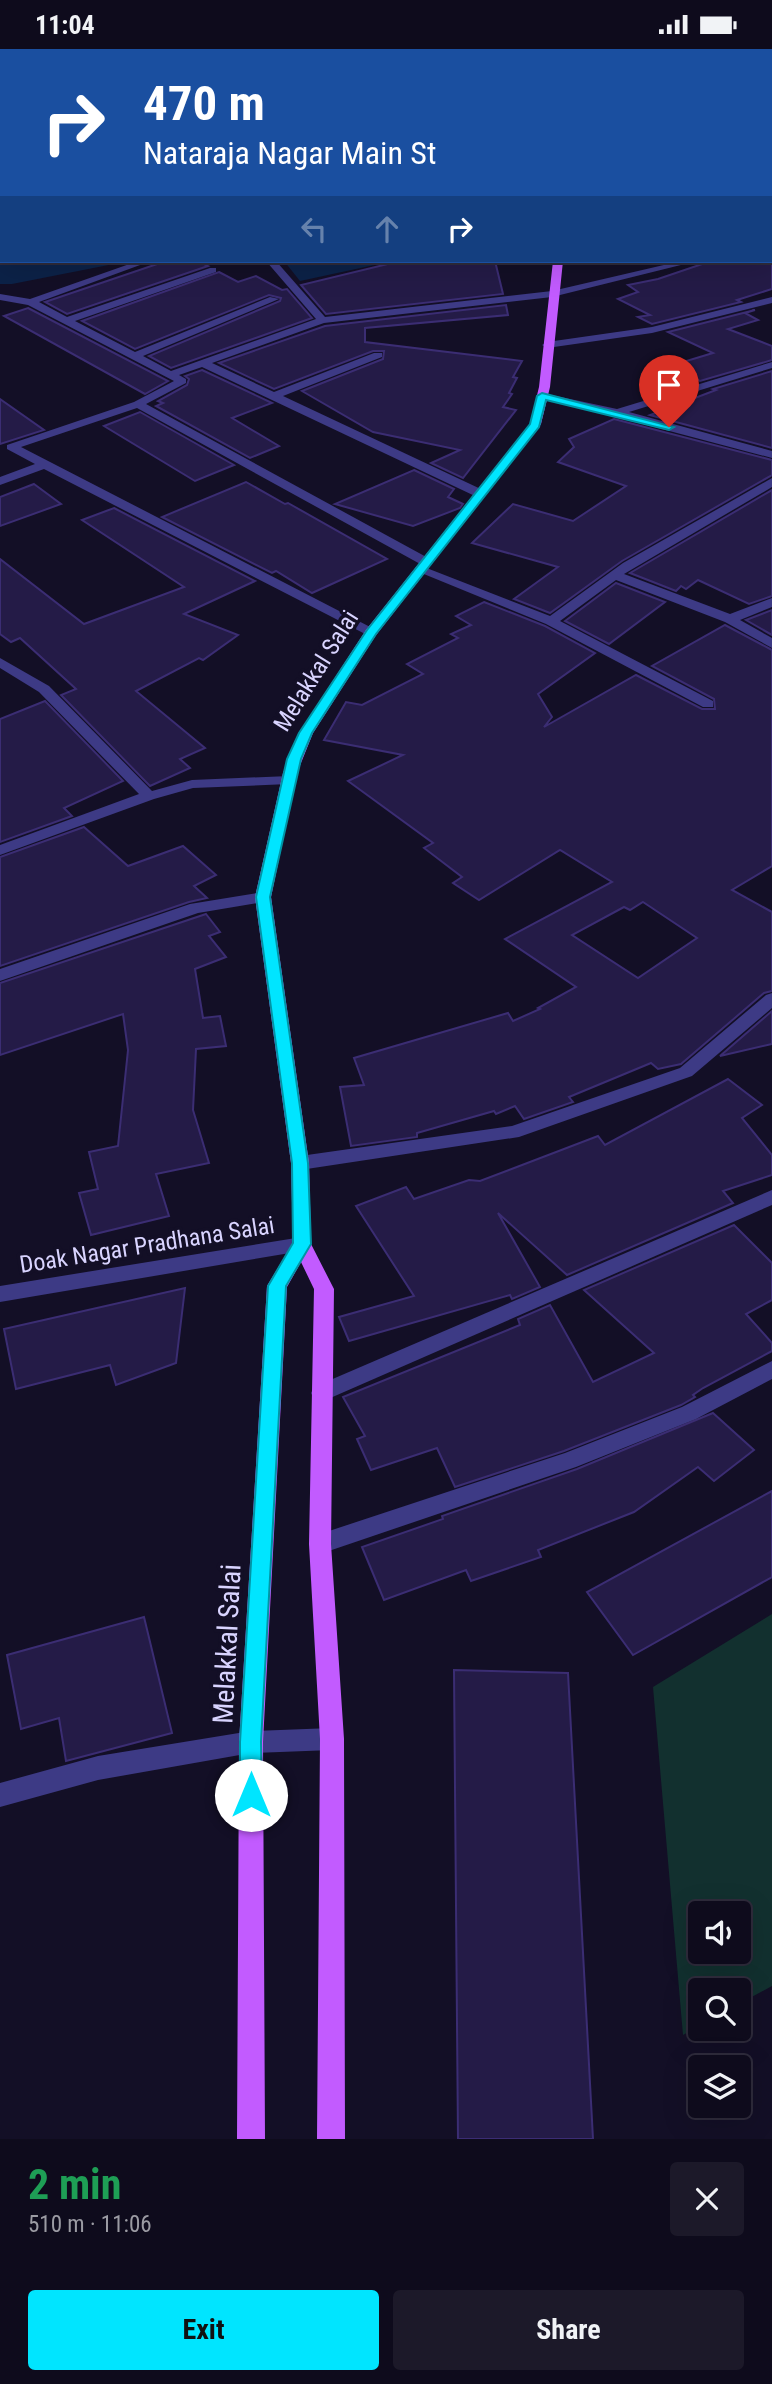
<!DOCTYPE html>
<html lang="en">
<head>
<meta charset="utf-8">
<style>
	:root { --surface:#0e0b1c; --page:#1c1929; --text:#f1f3f6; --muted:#9b9ba3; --line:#2e2b3b; --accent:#00e5ff }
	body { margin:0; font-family:"Roboto Condensed",sans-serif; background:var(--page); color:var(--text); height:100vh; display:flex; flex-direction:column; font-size:26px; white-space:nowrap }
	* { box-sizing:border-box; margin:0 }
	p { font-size:23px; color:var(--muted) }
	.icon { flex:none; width:38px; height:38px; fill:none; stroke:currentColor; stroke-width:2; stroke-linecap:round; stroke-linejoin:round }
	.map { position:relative; height:2090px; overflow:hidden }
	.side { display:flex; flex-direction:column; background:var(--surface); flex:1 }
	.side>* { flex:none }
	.hud { position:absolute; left:0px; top:0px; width:774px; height:214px; box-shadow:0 7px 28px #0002,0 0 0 2px var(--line); background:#1a4fa0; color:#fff; overflow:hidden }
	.controls { position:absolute; left:688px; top:1852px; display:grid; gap:14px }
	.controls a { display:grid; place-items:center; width:63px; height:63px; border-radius:7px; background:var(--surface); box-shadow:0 7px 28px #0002,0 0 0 2px var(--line); font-size:35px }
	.pin { position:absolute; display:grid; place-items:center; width:60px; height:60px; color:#fff; margin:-72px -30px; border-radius:50% 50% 50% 0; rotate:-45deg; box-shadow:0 0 7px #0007 }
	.pin .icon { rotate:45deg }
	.me { position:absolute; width:77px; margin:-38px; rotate:0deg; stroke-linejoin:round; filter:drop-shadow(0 0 5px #0008) }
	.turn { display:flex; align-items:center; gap:24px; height:147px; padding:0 28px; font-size:32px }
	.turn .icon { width:91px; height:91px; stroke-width:2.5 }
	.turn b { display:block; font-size:49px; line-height:60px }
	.lanes { display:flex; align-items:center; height:66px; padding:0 28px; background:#0003; justify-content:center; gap:35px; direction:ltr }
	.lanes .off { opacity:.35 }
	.round { display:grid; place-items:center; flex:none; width:74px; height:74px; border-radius:7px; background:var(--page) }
	.head { display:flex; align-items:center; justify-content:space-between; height:119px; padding:0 28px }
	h1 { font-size:42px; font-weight:700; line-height:52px; color:#1e9e55 }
	.primary-button { display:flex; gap:14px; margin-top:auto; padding:14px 28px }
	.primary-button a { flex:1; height:80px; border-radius:7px; background:var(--accent); color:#111; font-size:28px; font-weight:700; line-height:80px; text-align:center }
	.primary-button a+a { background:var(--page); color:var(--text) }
	.status { display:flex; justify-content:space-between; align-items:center; height:49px; padding:0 35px; background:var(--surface); direction:ltr }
	.status svg { height:19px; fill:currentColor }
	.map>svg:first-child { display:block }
	.green { fill:#12302f; fill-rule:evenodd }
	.water { fill:#0c2248 }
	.building { fill:#241b47; stroke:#3b2d73; stroke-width:2; fill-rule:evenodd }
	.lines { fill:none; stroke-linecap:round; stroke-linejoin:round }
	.minor { fill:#3d3a85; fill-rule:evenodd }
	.major { fill:#c25bff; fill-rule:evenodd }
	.route { fill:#00e5ff; stroke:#0095a6; stroke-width:2 }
	.labels { text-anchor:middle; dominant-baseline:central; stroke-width:7; stroke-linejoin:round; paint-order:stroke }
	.street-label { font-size:24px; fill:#d9d4ff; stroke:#130f26 }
	.near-street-label { font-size:28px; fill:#d9d4ff; stroke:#130f26 }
</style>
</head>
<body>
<div class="status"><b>11:04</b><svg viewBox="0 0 49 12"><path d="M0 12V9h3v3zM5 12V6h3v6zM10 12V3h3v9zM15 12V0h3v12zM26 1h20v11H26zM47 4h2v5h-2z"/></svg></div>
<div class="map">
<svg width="772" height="2090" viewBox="0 0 772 2090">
	<rect width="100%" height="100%" fill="#130f26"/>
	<path class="green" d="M772,1565V1937L739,1955L738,1941H700V1976L683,1986L653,1638ZM700,1864H738V1902H700Z"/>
	<g class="water">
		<path d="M0,0H415L420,2H2V212H129L12,235H0Z"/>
		<path d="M284,212H393L300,232Z"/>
	</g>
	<g class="building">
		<path d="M166,212H198L208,217L67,265L45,253Z"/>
		<path d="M400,212H495L503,245L326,265L301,236Z"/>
		<path d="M711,212H772V240L737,251L741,253L652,275L638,268L650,266L618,250L638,243L628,236L658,230Z"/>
		<path d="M219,223L238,233L256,227L282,241L287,240L312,269L171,319L149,307L280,252L281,249L269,246L135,300L82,272Z"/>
		<path d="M506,256L508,266L365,279V293L522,312L513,328L517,329L509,344L512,345L503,358L516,361L463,429L431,414L460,401L373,383L302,342L383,310L384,302H373L274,340L219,314L325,277Z"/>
		<path d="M28,259L168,332L145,345L4,267Z"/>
		<path d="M755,261L745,264L758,271L728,280L772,297V311L700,332L673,316L713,304L668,283Z"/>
		<path d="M202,321L272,354L232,369L279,397L250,409L156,357L163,354L158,352L187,336L189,330L185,327Z"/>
		<path d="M772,322V399L650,366L716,341L713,340Z"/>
		<path d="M0,350L44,381L0,395Z"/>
		<path d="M140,363L234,416L195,432L104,377Z"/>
		<path d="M614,370L772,411V426L622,512L550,564L514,550L558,518L472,494L513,455L573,472L626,437L558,413L574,398L569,390Z"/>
		<path d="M414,421L454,440L448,448L463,455L460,459L413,477L335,455Z"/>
		<path d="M246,433L285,455L288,454L387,510L312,544L276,522L272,524L162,468Z"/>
		<path d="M34,435L61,455L0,477V448Z"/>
		<path d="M772,441V547L749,555L698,531L686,540L681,537L676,542L630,524Z"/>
		<path d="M114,459L255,532L184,565L238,586L203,611L199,609L136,642L205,699L180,710L190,719L150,737L61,646L76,640L20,589L11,593L0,585V510L84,575L184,538L82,471Z"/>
		<path d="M616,534L665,553L609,595L565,572Z"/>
		<path d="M484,553L545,577L595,604L538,645L552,668L544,678L636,626L702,660H715L714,650L652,617L725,576L772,601V817L732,841L772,863V942L764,944L681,1015L658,1020L651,1014L569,1048L573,1053L524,1070L515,1057L496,1065L494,1062L417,1084V1088L351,1097L340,1038L364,1036L354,1009L508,964L513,972L540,960L538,959L576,938L505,890L612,833L560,801L479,851L453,834L462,828L424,799L433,794L348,732L403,706L324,691L346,653L362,656L423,625L407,615L458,589L451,585L471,576L456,567ZM643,853L697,889L638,929L572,886L624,858L630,861Z"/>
		<path d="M772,561V586L746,571Z"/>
		<path d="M45,652L123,732L64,759L72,767L0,793V670Z"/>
		<path d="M84,778L128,817L183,797L216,826L194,837L207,849L189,853L0,917V808Z"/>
		<path d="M206,865L220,883L209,887L226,908L195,920L203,969L220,967L226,997L196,1000L193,1061L209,1114L156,1125L169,1167L91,1186L79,1144L98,1140L89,1103L118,1097L128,1001L123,965L0,1006V934Z"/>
		<path d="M772,962V995L720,1007Z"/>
		<path d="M728,1030L762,1056L742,1069L772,1106V1126L723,1142L733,1154L567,1226L498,1164L540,1238L512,1250L510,1246L349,1292L339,1268L414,1247L356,1157L406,1138L414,1150L469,1131L480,1132L598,1087L605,1096Z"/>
		<path d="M734,1176L772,1214V1251L746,1265L772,1294V1302L703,1339L693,1346L695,1348L681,1356L564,1402L455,1438L437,1399L371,1421L357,1390L365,1387L343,1348L520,1276L518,1270L550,1256L593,1333L654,1304L584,1241Z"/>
		<path d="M185,1239L176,1314L116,1336L110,1316L16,1340L4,1280Z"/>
		<path d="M713,1364L754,1401L714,1432L698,1418L634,1463L538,1501L541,1508L471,1532L466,1521L384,1551L362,1498L443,1470L442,1467L577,1420Z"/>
		<path d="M772,1442V1528L633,1606L587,1543Z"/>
		<path d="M144,1568L172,1684L66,1712L59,1669L21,1680L7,1606Z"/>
		<path d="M454,1621L568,1624L593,2090H458Z"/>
	</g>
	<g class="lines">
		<g class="minor">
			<path d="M657,0H671L654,2Z"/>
			<rect x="0" y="87" width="2" height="6"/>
			<path d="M138,212H151L39,253L67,268L210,219H216V223L75,272L135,303L270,248L279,250L143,307L171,322L316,270L266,212H276L325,268L552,242L681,212H697L552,248L324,274L212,314L274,343L374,304H382V308L283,347L485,442V448H477L202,318L179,326L186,330V334L146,355L430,510V516H422L137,359L21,398L376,581L378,584L371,588L44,420L0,436V428L35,415L7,400V396L134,353L174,332L28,256L0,251V245L30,250Z"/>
			<path d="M772,248V254L652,284L547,299L542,296L547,293L652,278Z"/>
			<path d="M772,313V319L629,363L772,402V409L537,347L542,344L617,360Z"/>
			<path d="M772,429V438L624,525L730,565L772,549V558L740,571L772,589V599L725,573L616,531L560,572L713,652V658H703L546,575L414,521L416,518H424L550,567L623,514Z"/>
			<path d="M0,609L49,637L152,742L192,731L289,727L296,731L289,735L193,739L154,750L0,806V796L139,745L39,643L0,619Z"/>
			<path d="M263,843L271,848L269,852L198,864L0,932V920L190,855Z"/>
			<path d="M772,944V959L692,1027L519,1088L300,1121L294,1119L291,1114L294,1109L300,1107L512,1077L680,1019L766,946Z"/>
			<path d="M772,1141V1156L328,1350L321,1352L314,1350L311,1344L314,1338Z"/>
			<path d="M302,1188L309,1190L311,1195L309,1200L302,1202L0,1253V1237Z"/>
			<path d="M772,1312V1330L696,1370L576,1418L320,1505L312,1502L309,1495L312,1488L320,1485L565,1404L682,1358Z"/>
			<path d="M332,1679L340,1682L344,1690L340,1698L332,1701L251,1704L98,1731L0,1758V1734L98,1707L251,1682Z"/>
		</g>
		<g class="major">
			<path d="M564,0H572L573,2H565Z"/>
			<path d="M553,212H563L550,338L541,375L376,586L313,684L297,724L271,848L309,1114L311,1195L334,1240L331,1495L344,1690L345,2090H317L320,1690L309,1495L314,1240L301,1213L287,1238L263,1693L265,2090H237L239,1693L267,1237L293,1194L291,1114L255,848L283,724L299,684L366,581L530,375L539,338Z"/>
		</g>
	</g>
	<path class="route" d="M542,344L674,378L669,381L546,351L539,378L376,585L312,684L301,710L270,848L308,1114L311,1195L286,1237L261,1693L262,1746L259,1754L251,1757L243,1754L240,1746V1693L268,1237L293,1194L292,1114L256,848L287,710L299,684L367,581L530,375L537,347Z"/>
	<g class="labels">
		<g class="street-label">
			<text transform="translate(316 622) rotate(-58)">Melakkal Salai</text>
			<text transform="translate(147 1196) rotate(-9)">Doak Nagar Pradhana Salai</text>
		</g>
		<g class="near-street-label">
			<text transform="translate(227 1595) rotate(-87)">Melakkal Salai</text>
		</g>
	</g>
</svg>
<div class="controls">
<a><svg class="icon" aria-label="sound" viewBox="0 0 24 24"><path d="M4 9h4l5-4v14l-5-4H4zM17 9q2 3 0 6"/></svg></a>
<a><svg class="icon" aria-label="search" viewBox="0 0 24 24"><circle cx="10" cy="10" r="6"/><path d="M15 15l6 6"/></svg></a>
<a><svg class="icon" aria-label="layers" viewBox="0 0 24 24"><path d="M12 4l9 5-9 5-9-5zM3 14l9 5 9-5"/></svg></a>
</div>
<div class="pin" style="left:669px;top:378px;background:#d93025"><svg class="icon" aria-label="arrive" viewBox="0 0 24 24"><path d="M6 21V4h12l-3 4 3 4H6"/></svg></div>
<svg class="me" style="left:251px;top:1746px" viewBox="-20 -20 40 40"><circle r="19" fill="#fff"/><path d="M0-13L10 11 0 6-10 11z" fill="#00e5ff"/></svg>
<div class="hud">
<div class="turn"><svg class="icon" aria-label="right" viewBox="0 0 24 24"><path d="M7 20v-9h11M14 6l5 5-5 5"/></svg><div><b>470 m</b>Nataraja Nagar Main St</div></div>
<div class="lanes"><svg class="icon off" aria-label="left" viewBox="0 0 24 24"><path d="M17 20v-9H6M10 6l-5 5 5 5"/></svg><svg class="icon off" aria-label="ahead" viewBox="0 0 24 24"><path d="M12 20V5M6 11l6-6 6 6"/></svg><svg class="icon" aria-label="right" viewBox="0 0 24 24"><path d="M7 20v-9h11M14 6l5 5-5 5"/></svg></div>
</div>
</div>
<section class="side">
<div class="head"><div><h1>2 min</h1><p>510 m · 11:06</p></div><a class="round"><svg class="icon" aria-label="close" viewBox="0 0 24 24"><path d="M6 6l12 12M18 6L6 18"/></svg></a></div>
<div class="primary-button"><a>Exit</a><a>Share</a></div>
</section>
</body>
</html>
